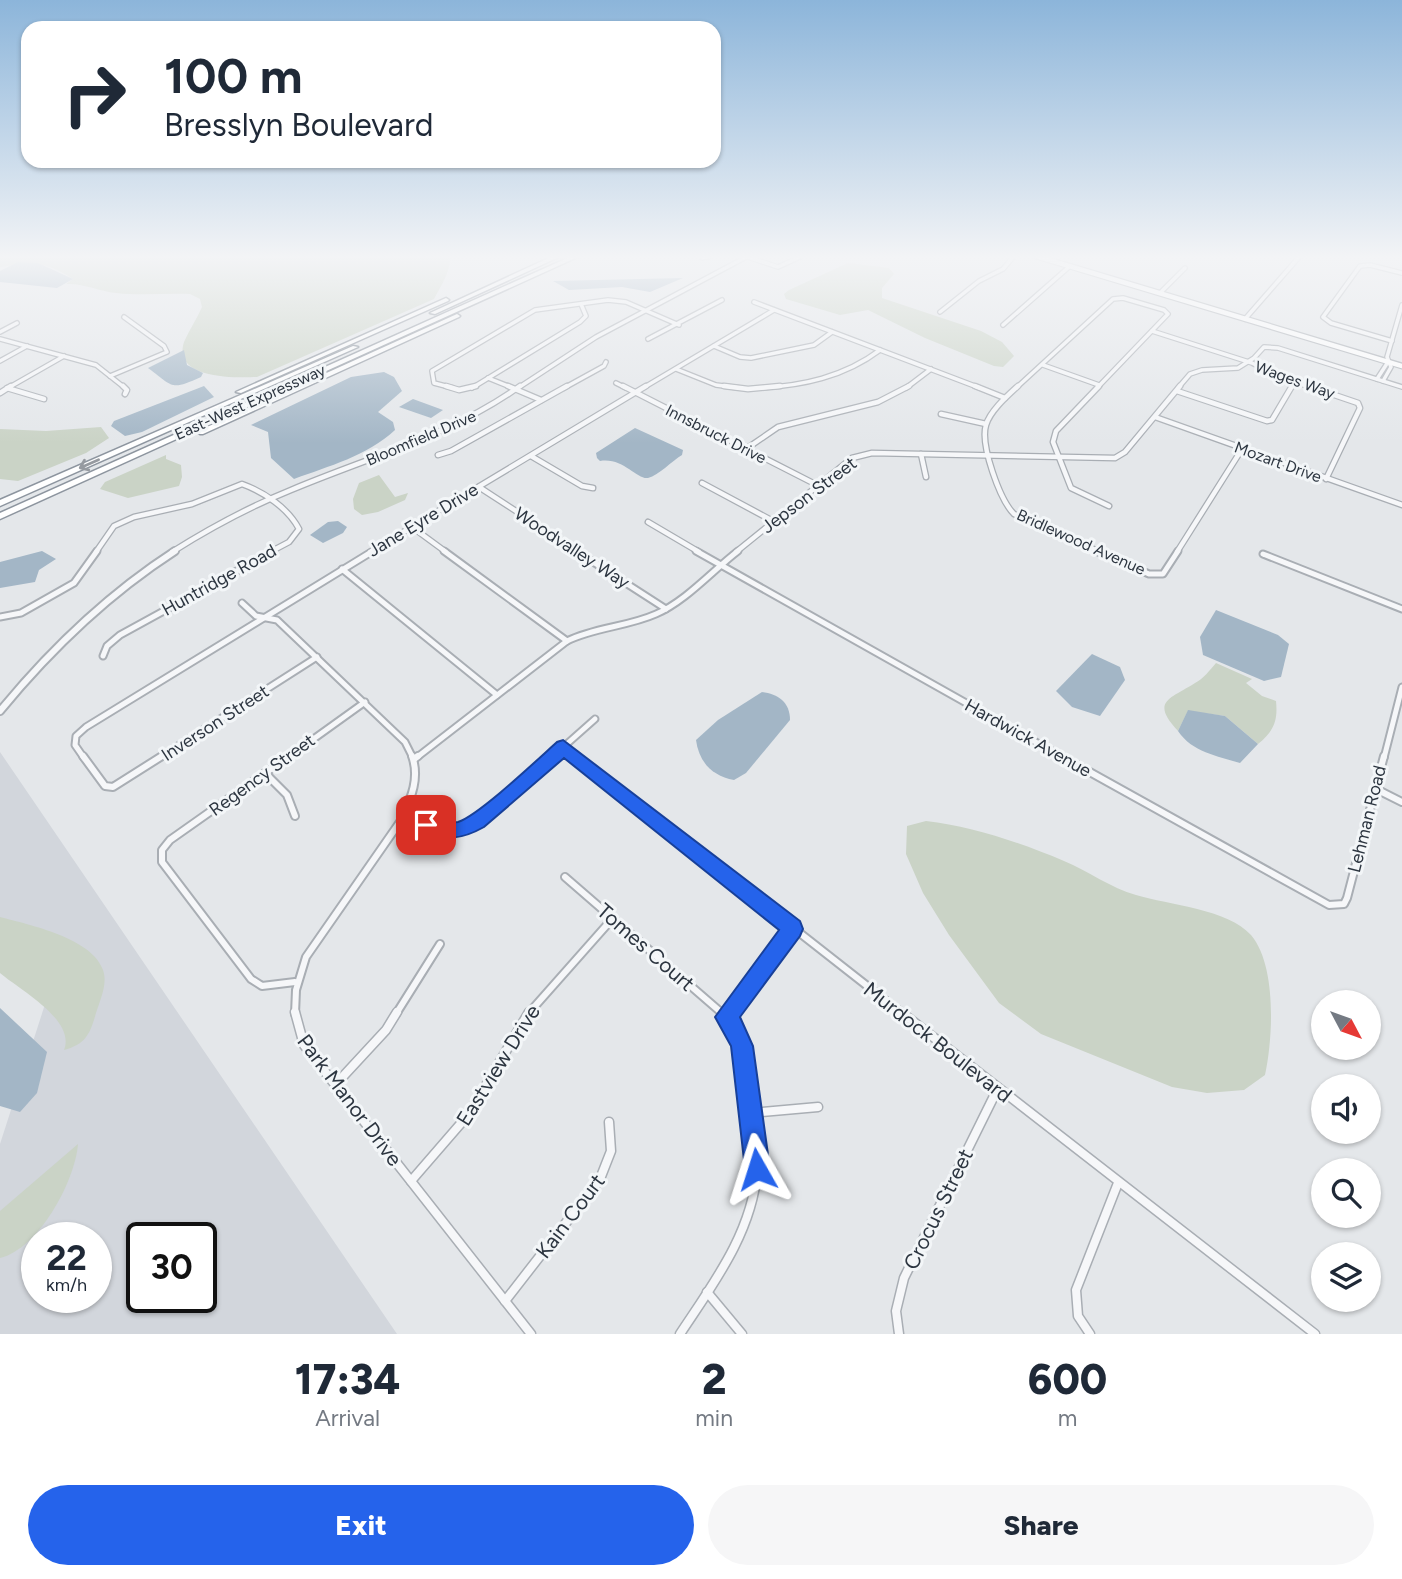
<!DOCTYPE html>
<html lang="en">
<head>
<meta charset="utf-8">
<style>
	:root { --surface:#fff; --page:#f6f6f7; --text:#1f2937; --muted:#747a83; --accent:#2563eb }
	body { margin:0; font-family:Figtree,sans-serif; background:var(--page); color:var(--text); height:100vh; display:flex; flex-direction:column; font-size:26px; white-space:nowrap }
	* { box-sizing:border-box; margin:0 }
	p { font-size:23px; color:var(--muted) }
	.icon { flex:none; width:38px; height:38px; fill:none; stroke:currentColor; stroke-width:2; stroke-linecap:round; stroke-linejoin:round }
	.map { position:relative; height:1334px; overflow:hidden }
	.drawer { display:flex; flex-direction:column; background:var(--surface); flex:1 }
	.drawer>* { flex:none }
	.top-card { position:absolute; left:21px; top:21px; width:700px; height:147px; border-radius:21px; box-shadow:0 2px 5px #0004; background:#fff; color:var(--text); overflow:hidden }
	.needle { width:46px; rotate:131deg }
	.buttons { position:absolute; left:1311px; top:990px; display:grid; gap:14px }
	.buttons a { display:grid; place-items:center; width:70px; height:70px; border-radius:50%; background:var(--surface); box-shadow:0 2px 5px #0004; font-size:35px }
	.speed { position:absolute; left:21px; top:1222px; display:flex; gap:14px; font-size:35px; font-weight:700; text-align:center }
	.speed>* { display:grid; place-content:center; width:91px; height:91px; border-radius:50%; background:var(--surface); box-shadow:0 2px 5px #0004; line-height:1 }
	.speed small { font-size:18px; font-weight:400 }
	.speed .limit { border:4px solid #111; border-radius:10px; background:#fff; color:#111 }
	.pin { position:absolute; display:grid; place-items:center; width:60px; height:60px; color:#fff; margin:-30px; border-radius:14px; box-shadow:0 4px 10px #0006 }
	.me { position:absolute; width:77px; margin:-38px; rotate:354deg; stroke-linejoin:round; filter:drop-shadow(0 0 5px #0008) }
	.turn { display:flex; align-items:center; gap:24px; height:147px; padding:0 28px; font-size:32px }
	.turn .icon { width:91px; height:91px; stroke-width:2.5 }
	.turn b { display:block; font-size:49px; line-height:60px }
	.eta { display:flex; justify-content:space-evenly; align-items:center; height:119px; text-align:center }
	.eta b { font-size:42px; font-weight:800; line-height:49px }
	.action { display:flex; gap:14px; margin-top:auto; padding:14px 28px }
	.action a { flex:1; height:80px; border-radius:42px; background:var(--accent); color:#fff; font-size:28px; font-weight:800; line-height:80px; text-align:center }
	.action a+a { background:var(--page); color:var(--text) }
	.map>svg:first-child { display:block }
	.built { fill:#d2d6dc; fill-rule:evenodd }
	.green { fill:#cad3c6 }
	.water { fill:#a3b6c6 }
	.lines { fill:none; stroke-linecap:round; stroke-linejoin:round }
	.minor-far4-casing { stroke:#a9aeb4; stroke-width:6 }
	.minor-far3-casing { stroke:#a9aeb4; stroke-width:7 }
	.minor-far2-casing { stroke:#a9aeb4; stroke-width:9 }
	.minor-far1-casing { stroke:#a9aeb4; stroke-width:10 }
	.minor-casing { stroke:#a9aeb4; stroke-width:11 }
	.tertiary-far2-casing { stroke:#a9aeb4; stroke-width:6 }
	.tertiary-far1-casing { stroke:#a9aeb4; stroke-width:7 }
	.tertiary-casing { stroke:#a9aeb4; stroke-width:10 }
	.secondary-casing { stroke:#a9aeb4; stroke-width:7 }
	.motorway-casing { stroke:#8d959f; stroke-width:3 }
	.minor-far4 { stroke:#f6f7f9; stroke-width:3.5 }
	.minor-far3 { stroke:#f6f7f9; stroke-width:4.5 }
	.minor-far2 { stroke:#f6f7f9; stroke-width:5 }
	.minor-far1 { stroke:#f6f7f9; stroke-width:6 }
	.minor { stroke:#f6f7f9; stroke-width:8 }
	.tertiary-far2 { stroke:#f6f7f9; stroke-width:3.5 }
	.tertiary-far1 { stroke:#f6f7f9; stroke-width:4.5 }
	.tertiary { stroke:#f6f7f9; stroke-width:6 }
	.secondary { stroke:#fff; stroke-width:4.5 }
	.motorway { fill:#fff; fill-rule:evenodd }
	.oneway { stroke:#969aa0 }
	.route { fill:#2563eb; stroke:#184099; stroke-width:2 }
	.labels { text-anchor:middle; dominant-baseline:central; stroke-width:6; stroke-linejoin:round; paint-order:stroke }
	.far-street-label { font-size:16px; fill:#2d3641; stroke:#f3f6f8 }
	.street-label { font-size:18px; fill:#2d3641; stroke:#f3f6f8 }
	.near-street-label { font-size:21px; fill:#2d3641; stroke:#f3f6f8 }
</style>
</head>
<body>
<div class="map">
<svg width="1402" height="1334" viewBox="0 0 1402 1334">
	<rect width="100%" height="100%" fill="#e4e7ea"/>
	<path class="built" d="M0,752L397,1334H0V1144L47,998L0,963ZM37,1237H96V1297H37ZM142,1237H201V1297H142Z"/>
	<g class="green">
		<path d="M0,256H450C451,271 441,286 434,299L257,377C235,378 172,379 184,342C189,330 197,319 202,307L200,299L190,294C165,293 140,296 116,293C98,291 84,283 66,284L73,279C45,261 31,262 0,267Z"/>
		<path d="M848,263L889,268L894,274L882,288V298L981,331L1002,342L1014,356L1003,367L994,366L925,338L868,310L840,315L786,299L784,294L789,290Z"/>
		<path d="M101,427L109,438L86,453L18,481L0,479V429L46,431Z"/>
		<path d="M166,455V459L181,465L182,477L179,486L128,498L100,489L105,482Z"/>
		<path d="M379,475L395,497L408,493L405,500L378,512L362,515L354,509L353,499L359,483Z"/>
		<path d="M1216,663L1252,679L1246,683L1262,696L1276,701C1278,721 1274,731 1258,744L1225,716L1188,711L1178,731C1150,701 1170,699 1195,683C1203,679 1210,670 1216,663Z"/>
		<path d="M926,821C972,826 1021,843 1064,861C1088,871 1111,888 1136,895C1169,905 1228,909 1251,935C1277,966 1273,1038 1265,1075L1244,1090L1207,1093L1172,1087L1041,1034L999,1003L949,935L923,893L906,854L907,826Z"/>
		<path d="M0,917C30,925 92,938 103,970C108,984 100,1000 96,1013C90,1034 86,1044 64,1050C76,1020 20,990 0,973Z"/>
		<path d="M78,1144C75,1182 38,1249 0,1258V1211Z"/>
	</g>
	<g class="water">
		<path d="M18,262L38,263L73,279L57,288L0,282V271Z"/>
		<path d="M683,278L650,292L622,287L569,290L553,281Z"/>
		<path d="M184,350L187,365L203,373L201,377C170,391 174,387 148,368Z"/>
		<path d="M384,372L394,377L402,391L378,412L393,422L395,430C367,456 329,466 294,479L271,458L268,432L251,425L351,377Z"/>
		<path d="M204,386L214,397L142,432L125,436L111,426L114,421Z"/>
		<path d="M413,399L443,410L431,418L399,407Z"/>
		<path d="M635,428L683,450L682,455C672,461 659,475 648,478C637,480 623,457 600,461L597,458L596,453Z"/>
		<path d="M338,521L347,527L343,533L323,543L310,535L328,522Z"/>
		<path d="M42,551L56,559L39,570L35,582L0,588V562Z"/>
		<path d="M1216,610L1278,635L1289,644L1281,677L1264,681L1203,655L1200,637Z"/>
		<path d="M1092,654L1120,667L1125,680L1100,716L1072,707L1056,691Z"/>
		<path d="M762,692C778,694 790,702 790,720L746,773L734,780C712,776 699,762 696,740L718,720Z"/>
		<path d="M1188,710L1225,716L1258,744L1240,763C1217,756 1192,752 1178,731Z"/>
		<path d="M0,1008L47,1052L37,1093L20,1112L0,1106Z"/>
	</g>
	<g class="lines">
		<g class="minor-far4-casing">
			<g id="minor-far4">
				<path d="M745,256L778,267L802,256"/>
				<path d="M702,258L710,256"/>
				<path d="M1160,293L1185,268"/>
				<path d="M754,302L980,388"/>
				<path d="M940,312L979,281L1003,269L1014,256"/>
				<path d="M1245,319L1300,256"/>
				<path d="M1003,325L1070,266"/>
				<path d="M1152,331L1252,363L1279,377L1313,388"/>
				<path d="M0,332L17,323"/>
				<path d="M0,339L96,365L125,388"/>
				<path d="M648,339L722,300"/>
				<path d="M1392,341L1331,323L1323,317L1360,266L1370,265L1402,273"/>
				<path d="M714,346L740,357L751,358L814,345L832,332"/>
				<path d="M0,361L27,346"/>
				<path d="M1043,365L1099,385"/>
				<path d="M676,369L716,385L740,388"/>
				<path d="M110,376L167,352L164,346L124,317"/>
				<path d="M488,378L513,388"/>
				<path d="M1377,379L1388,362"/>
				<path d="M1383,381L1391,367L1387,357L1402,305"/>
				<path d="M616,383L626,388"/>
				<path d="M8,388L64,356"/>
				<path d="M453,388L434,383L432,371L535,310L608,300L626,302L679,325"/>
				<path d="M472,388L580,322L586,316L581,304"/>
				<path d="M564,388L604,366L606,362"/>
				<path d="M643,388L774,310"/>
				<path d="M758,388C802,386 844,377 880,350"/>
				<path d="M906,388L931,369"/>
				<path d="M1016,388L1113,299L1123,298L1164,310L1168,314L1097,388"/>
				<path d="M1178,388L1190,374L1202,370L1238,368L1254,358L1264,347L1278,348L1402,387"/>
				<path d="M1291,388L1295,382"/>
			</g>
		</g>
		<g class="minor-far3-casing">
			<g id="minor-far3">
				<path d="M123,386L127,390L125,394"/>
				<path d="M446,386L459,390L476,386"/>
				<path d="M508,386L541,400"/>
				<path d="M623,386L817,485"/>
				<path d="M724,386L748,389L780,386"/>
				<path d="M975,386L1005,398"/>
				<path d="M1018,386C1007,396 990,411 986,425C980,445 1000,500 1014,514L1100,552"/>
				<path d="M1099,386L1056,431L1053,442L1071,488L1109,506"/>
				<path d="M1308,386L1358,403L1360,408L1326,479"/>
				<path d="M7,388L44,399"/>
				<path d="M1177,391L1267,421L1272,420L1292,386"/>
				<path d="M0,393L11,386"/>
				<path d="M941,414L986,424"/>
				<path d="M1155,417L1402,505"/>
				<path d="M746,449L778,427L878,402L909,386"/>
				<path d="M921,454L926,477"/>
				<path d="M438,455L451,451L567,386"/>
				<path d="M531,456L582,486L593,488"/>
				<path d="M702,483L773,521"/>
				<path d="M479,487L579,552"/>
				<path d="M648,522L699,552"/>
				<path d="M412,527L446,552"/>
				<path d="M96,552L114,526L134,517L192,504L242,484C264,492 288,508 299,529L289,542L270,552"/>
				<path d="M370,552L646,386"/>
				<path d="M736,552L852,458L872,453L1115,458L1125,452L1180,386"/>
				<path d="M1177,552L1242,449"/>
			</g>
		</g>
		<g class="minor-far2-casing">
			<g id="minor-far2">
				<path d="M444,551L567,641"/>
				<path d="M576,551L666,609"/>
				<path d="M696,551L1064,758"/>
				<path d="M1096,551L1149,574H1163L1178,551"/>
				<path d="M1263,554L1402,609"/>
				<path d="M342,569L497,695"/>
				<path d="M242,603L256,616L277,620L405,742L413,758"/>
				<path d="M0,617L21,613L74,583L97,551"/>
				<path d="M103,656L107,646L120,635L273,551"/>
				<path d="M563,747L576,758"/>
				<path d="M84,758L75,745L76,736L86,727L373,551"/>
				<path d="M159,758L317,657"/>
				<path d="M287,758L365,702"/>
				<path d="M416,758L567,641C595,627 627,627 656,614C686,601 712,571 738,551"/>
				<path d="M551,758L595,719"/>
				<path d="M1384,758L1402,687"/>
			</g>
		</g>
		<g class="minor-far1-casing">
			<g id="minor-far1">
				<path d="M83,756L105,786L113,787L162,756"/>
				<path d="M289,756L170,840L162,850V862L251,979L262,986L295,982"/>
				<path d="M574,756L903,1014"/>
				<path d="M1061,756L1329,905L1344,904L1347,898L1384,756"/>
				<path d="M414,759L418,756"/>
				<path d="M265,773L287,795L295,816"/>
				<path d="M1376,789L1402,802"/>
				<path d="M402,819C430,827 451,834 478,821L553,756"/>
				<path d="M565,877L723,1014"/>
				<path d="M295,1014L296,990L306,957L402,819C411,798 420,778 412,756"/>
				<path d="M396,1014L440,944"/>
				<path d="M528,1014L613,918"/>
				<path d="M728,1014L793,929"/>
			</g>
		</g>
		<g class="minor-casing">
			<g id="minor">
				<path d="M295,1012L304,1045L531,1334"/>
				<path d="M901,1012L1315,1334"/>
				<path d="M726,1017L730,1012"/>
				<path d="M336,1084L386,1030L397,1012"/>
				<path d="M752,1113L818,1107"/>
				<path d="M411,1181L469,1114L529,1012"/>
				<path d="M707,1292L742,1334"/>
				<path d="M505,1301L600,1179L611,1151L609,1122"/>
				<path d="M680,1334C713,1284 752,1233 757,1171C759,1142 753,1113 748,1085C744,1058 743,1032 721,1012"/>
				<path d="M899,1334L896,1311L904,1278L998,1088"/>
				<path d="M1090,1334L1078,1316L1076,1290L1118,1183"/>
			</g>
		</g>
		<g class="tertiary-far2-casing">
			<path id="tertiary-far2" d="M518,388L596,337L748,256"/>
		</g>
		<g class="tertiary-far1-casing">
			<path id="tertiary-far1" d="M172,552C210,528 249,507 291,490C369,457 450,436 520,386"/>
		</g>
		<g class="tertiary-casing">
			<path id="tertiary" d="M0,711C51,649 107,595 175,551"/>
		</g>
		<g class="secondary-casing">
			<path id="secondary" d="M1036,256L1402,366"/>
		</g>
		<g class="motorway-casing">
			<g id="motorway">
				<path d="M553,256H561L435,314L430,313Z"/>
				<path d="M572,256H580L0,519V513Z"/>
				<path d="M446,298L449,300L448,301L241,393L236,392Z"/>
				<path d="M457,314L460,316L459,317L203,434H200L196,432Z"/>
				<path d="M353,346L358,347L0,506V500Z"/>
			</g>
		</g>
		<use href="#minor-far4" class="minor-far4"/>
		<use href="#minor-far3" class="minor-far3"/>
		<use href="#minor-far2" class="minor-far2"/>
		<use href="#minor-far1" class="minor-far1"/>
		<use href="#minor" class="minor"/>
		<use href="#tertiary-far2" class="tertiary-far2"/>
		<use href="#tertiary-far1" class="tertiary-far1"/>
		<use href="#tertiary" class="tertiary"/>
		<use href="#secondary" class="secondary"/>
		<use href="#motorway" class="motorway"/>
	</g>
	<defs><path id="oneway-shaft" d="M-6 0H5M1.5-3L5.5 0L1.5 3" fill="none" stroke-width="1.6" stroke-linecap="round" stroke-linejoin="round" transform="scale(1.75)"/></defs>
	<use class="oneway" href="#oneway-shaft" transform="translate(89 464) rotate(156)"/>
	<linearGradient id="sky" x2="0" y2="1"><stop stop-color="#8cb5da"/><stop offset="0.58" stop-color="#f3f4f6"/><stop offset="1" stop-color="#f3f4f6" stop-opacity="0"/></linearGradient>
	<rect width="1402" height="443" fill="url(#sky)"/>
	<path class="route" d="M563,740L800,921L803,929L800,936L740,1017L753,1046L770,1169L766,1178L757,1181L749,1178L745,1169L731,1046L715,1017L779,930L564,758L484,827C461,840 445,841 420,831L417,825L420,819C433,815 444,825 458,822C479,815 537,760 557,742Z"/>
	<g class="labels">
		<g class="far-street-label">
			<text transform="translate(1295 380) rotate(20)">Wages Way</text>
			<text transform="translate(250 402) rotate(-24)">East-West Expressway</text>
			<text transform="translate(716 434) rotate(27)">Innsbruck Drive</text>
			<text transform="translate(421 438) rotate(-23)">Bloomfield Drive</text>
			<text transform="translate(1278 462) rotate(20)">Mozart Drive</text>
			<text transform="translate(1081 542) rotate(24)">Bridlewood Avenue</text>
		</g>
		<g class="street-label">
			<text transform="translate(809 495) rotate(-37)">Jepson Street</text>
			<text transform="translate(423 520) rotate(-31)">Jane Eyre Drive</text>
			<text transform="translate(572 548) rotate(33)">Woodvalley Way</text>
			<text transform="translate(219 580) rotate(-29)">Huntridge Road</text>
			<text transform="translate(215 723) rotate(-33)">Inverson Street</text>
			<text transform="translate(1028 738) rotate(29)">Hardwick Avenue</text>
			<text transform="translate(262 775) rotate(-36)">Regency Street</text>
			<text transform="translate(1367 819) rotate(-76)">Lehman Road</text>
		</g>
		<g class="near-street-label">
			<text transform="translate(646 947) rotate(41)">Tomes Court</text>
			<text transform="translate(938 1042) rotate(38)">Murdock Boulevard</text>
			<text transform="translate(498 1065) rotate(-58)">Eastview Drive</text>
			<text transform="translate(350 1100) rotate(53)">Park Manor Drive</text>
			<text transform="translate(938 1209) rotate(-64)">Crocus Street</text>
			<text transform="translate(570 1216) rotate(-53)">Kain Court</text>
		</g>
	</g>
</svg>
<div class="buttons">
<a><svg class="needle" viewBox="-14 -14 28 28"><path d="M0-13l5 13h-10z" fill="#e53935"/><path d="M0 13l5-13h-10z" fill="#747a83"/></svg></a>
<a><svg class="icon" aria-label="sound" viewBox="0 0 24 24"><path d="M4 9h4l5-4v14l-5-4H4zM17 9q2 3 0 6"/></svg></a>
<a><svg class="icon" aria-label="search" viewBox="0 0 24 24"><circle cx="10" cy="10" r="6"/><path d="M15 15l6 6"/></svg></a>
<a><svg class="icon" aria-label="layers" viewBox="0 0 24 24"><path d="M12 4l9 5-9 5-9-5zM3 14l9 5 9-5"/></svg></a>
</div>
<div class="speed"><div>22<small>km/h</small></div><div class="limit">30</div></div>
<div class="pin" style="left:426px;top:825px;background:#d93025"><svg class="icon" aria-label="arrive" viewBox="0 0 24 24"><path d="M6 21V4h12l-3 4 3 4H6"/></svg></div>
<svg class="me" style="left:757px;top:1169px" viewBox="-20 -20 40 40"><path d="M0-17L14 15 0 8-14 15z" fill="#2563eb" stroke="#fff" stroke-width="4"/></svg>
<div class="top-card">
<div class="turn"><svg class="icon" aria-label="right" viewBox="0 0 24 24"><path d="M7 20v-9h11M14 6l5 5-5 5"/></svg><div><b>100 m</b>Bresslyn Boulevard</div></div>
</div>
</div>
<section class="drawer">
<div class="eta">
<div><b>17:34</b><p>Arrival</p></div>
<div><b>2</b><p>min</p></div>
<div><b>600</b><p>m</p></div>
</div>
<div class="action"><a>Exit</a><a>Share</a></div>
</section>
</body>
</html>
